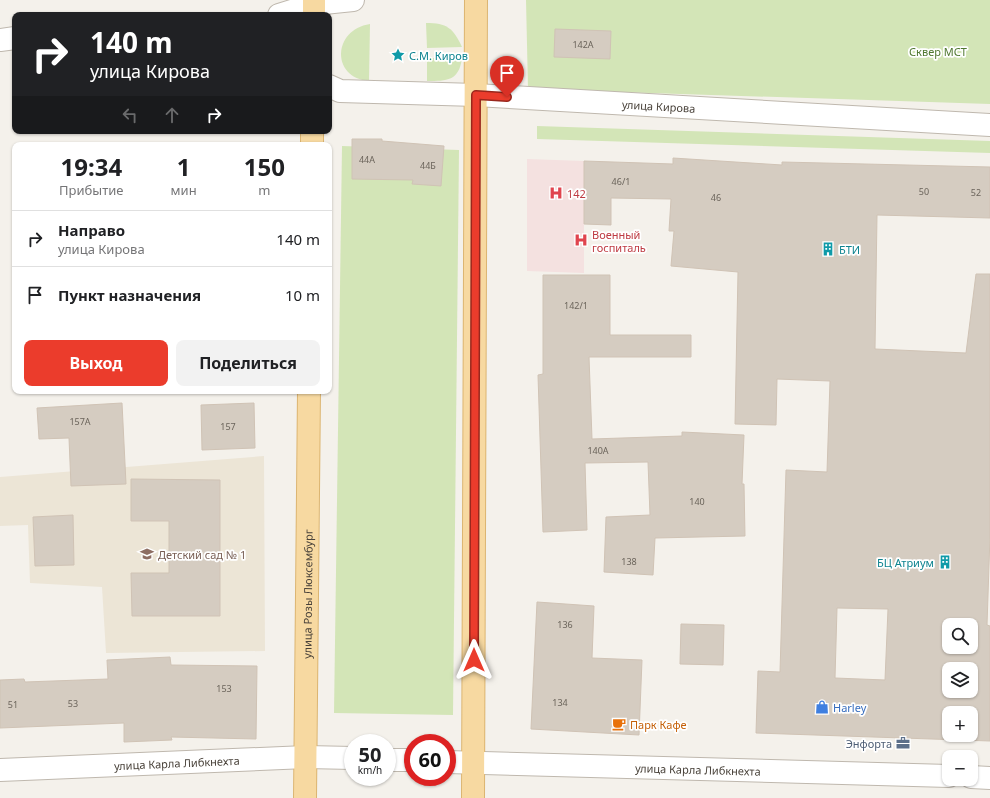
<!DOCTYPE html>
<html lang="ru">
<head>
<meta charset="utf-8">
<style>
	:root { --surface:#fff; --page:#f2f2f2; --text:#202124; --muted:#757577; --line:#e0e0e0; --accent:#eb3c2c }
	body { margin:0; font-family:"Noto Sans",sans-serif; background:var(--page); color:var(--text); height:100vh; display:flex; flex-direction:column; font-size:15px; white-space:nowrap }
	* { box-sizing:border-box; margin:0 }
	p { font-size:13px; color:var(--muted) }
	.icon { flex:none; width:22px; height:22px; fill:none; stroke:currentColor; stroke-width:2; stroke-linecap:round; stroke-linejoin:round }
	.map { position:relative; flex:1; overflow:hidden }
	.sheet { position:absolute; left:12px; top:142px; width:320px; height:252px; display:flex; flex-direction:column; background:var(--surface); border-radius:8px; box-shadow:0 1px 3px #0004 }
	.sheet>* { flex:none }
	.top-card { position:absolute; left:12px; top:12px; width:320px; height:122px; border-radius:8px; box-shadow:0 1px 3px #0004; background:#202124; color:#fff; overflow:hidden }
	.fabs { position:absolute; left:942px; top:618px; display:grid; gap:8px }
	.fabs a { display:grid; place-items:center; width:36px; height:36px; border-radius:8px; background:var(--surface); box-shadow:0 1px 3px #0004; font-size:20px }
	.speed { position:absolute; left:344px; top:734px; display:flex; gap:8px; font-size:20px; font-weight:700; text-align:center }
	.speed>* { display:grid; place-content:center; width:52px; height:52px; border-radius:50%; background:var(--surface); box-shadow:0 1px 3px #0004; line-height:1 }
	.speed small { font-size:10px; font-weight:400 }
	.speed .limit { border:6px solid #d22; background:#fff; color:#111 }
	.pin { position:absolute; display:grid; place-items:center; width:34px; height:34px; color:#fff; margin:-41px -17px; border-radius:50% 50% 50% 0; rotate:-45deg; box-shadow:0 0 4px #0007 }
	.pin .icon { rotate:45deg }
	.me { position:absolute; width:44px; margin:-22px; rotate:0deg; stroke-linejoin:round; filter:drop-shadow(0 0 3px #0008) }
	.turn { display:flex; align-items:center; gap:14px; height:84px; padding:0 12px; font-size:18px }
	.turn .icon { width:52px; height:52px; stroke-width:2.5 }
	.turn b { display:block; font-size:28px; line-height:34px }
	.lanes { display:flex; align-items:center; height:38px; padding:0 12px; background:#0003; justify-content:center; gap:20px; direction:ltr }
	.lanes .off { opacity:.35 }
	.eta { display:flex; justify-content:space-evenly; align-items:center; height:68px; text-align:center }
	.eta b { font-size:24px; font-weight:700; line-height:28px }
	.action { display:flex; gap:8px; margin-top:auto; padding:8px 12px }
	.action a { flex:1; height:46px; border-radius:8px; background:var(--accent); color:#fff; font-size:16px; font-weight:700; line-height:46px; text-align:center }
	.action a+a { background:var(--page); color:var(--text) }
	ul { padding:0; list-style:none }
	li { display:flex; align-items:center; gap:12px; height:56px; padding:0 12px; border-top:1px solid var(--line) }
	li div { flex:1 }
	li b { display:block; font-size:15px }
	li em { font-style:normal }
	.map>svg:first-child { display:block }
	.education { fill:#ece5d6 }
	.medical { fill:#f4e1e0 }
	.green { fill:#d3e5b7 }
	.building { fill:#d5ccc1; stroke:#d0c3b5; fill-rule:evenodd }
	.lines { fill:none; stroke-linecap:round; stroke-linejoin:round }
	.minor-casing { stroke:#bfb8ae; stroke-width:24 }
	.tertiary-casing { stroke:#bfb8ae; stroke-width:24 }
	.primary-casing { stroke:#dcb571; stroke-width:24 }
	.minor { stroke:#fff; stroke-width:22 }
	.tertiary { stroke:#fff; stroke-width:22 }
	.primary { stroke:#f7d9a1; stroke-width:22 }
	.route-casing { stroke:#99271d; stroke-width:10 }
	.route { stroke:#eb3c2c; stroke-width:7 }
	.labels { text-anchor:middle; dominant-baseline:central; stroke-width:3.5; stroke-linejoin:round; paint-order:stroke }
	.number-label { font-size:9px; fill:#6b645b }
	.park-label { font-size:11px; fill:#4f7730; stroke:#fff }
	.culture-label { font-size:11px; fill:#0d838f; stroke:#fff; text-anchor:start }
	.street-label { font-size:11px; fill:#484139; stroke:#fff }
	.health-label { font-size:11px; fill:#be3a42; stroke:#fff; text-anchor:start }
	.education-label { font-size:11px; fill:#785e54; stroke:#fff; text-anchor:start }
	.shop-label { font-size:11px; fill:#366cbe; stroke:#fff; text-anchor:start }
	.food-label { font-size:11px; fill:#c56008; stroke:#fff; text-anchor:start }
	.service-label { font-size:11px; fill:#4e5e75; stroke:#fff; text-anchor:end }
</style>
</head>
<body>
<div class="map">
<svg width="990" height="798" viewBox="0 0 990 798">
	<rect width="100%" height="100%" fill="#f4f1eb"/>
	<path class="education" d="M264,456L265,651L106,653L102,587L30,583L28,525L0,526V477Z"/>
	<path class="medical" d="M527,159L584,161V273L527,271Z"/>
	<g class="green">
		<path d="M526,0H990V104L528,89Z"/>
		<path d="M426,23C447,23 453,28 462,47L427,48Z"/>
		<path d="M370,24L369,81C331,78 332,30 370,24Z"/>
		<path d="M427,58H462C459,81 447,81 427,81Z"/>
		<path d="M537,126L990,141V153L537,139Z"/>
		<path d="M342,146L459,150L453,715L334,713Z"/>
	</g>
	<g class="building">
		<path d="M555,29L611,31L610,59L554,57Z"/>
		<path d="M352,139H382V141L444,146L441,186L412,184L413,180L352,179Z"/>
		<path d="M673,158L782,165V162L990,167V218L877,215L875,349L966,353L976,274H990V536L987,625L990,626V741L756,733L758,671L780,672L786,470L827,472L830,381L777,379L776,425L735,424L738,272L671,266L674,231H669L671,199L611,198V225L584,224V161L673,164ZM837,608L888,609L885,680L835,678ZM949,625H971V647H949ZM949,669H971V691H949ZM949,713H971V735H949Z"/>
		<path d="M543,275H610V335H691V357H589L592,439L682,436V432L744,435L742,484H744L745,536L655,538L653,575L604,572L606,517L650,515L648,462L585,463L587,530L543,532L538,375L543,374Z"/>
		<path d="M122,403L126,484L71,486L69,438L39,439L37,408Z"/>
		<path d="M254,403L255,448L202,450L201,405Z"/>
		<path d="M131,479L220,480V616H132L131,573H169V521H131Z"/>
		<path d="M73,515L74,565L35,566L33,517Z"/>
		<path d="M537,602L594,606L592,658L642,660L639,735L531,729Z"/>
		<path d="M681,624L724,625L723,665L680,664Z"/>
		<path d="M170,657L171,665L257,666L256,739L171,737L172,740L124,742V723L0,728V680L24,679L25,682L108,679L107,660Z"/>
	</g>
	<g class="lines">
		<g class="minor-casing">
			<g id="minor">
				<path d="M314,4L353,0"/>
				<path d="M0,40L15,38"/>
				<path d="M329,86L340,91L476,95"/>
				<path id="s1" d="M0,770L306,757"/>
			</g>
		</g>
		<g class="tertiary-casing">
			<g id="tertiary">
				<path d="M279,15L314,4"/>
				<path id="s2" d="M476,95L990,125"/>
				<path d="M306,757L353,758"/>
				<path d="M387,760H413"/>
				<path id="s3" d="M447,762L949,776"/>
				<path d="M971,777L990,778"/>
			</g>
		</g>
		<g class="primary-casing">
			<g id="primary">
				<path d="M314,15V0"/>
				<path d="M312,145V131"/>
				<path id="s4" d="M305,798L309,391"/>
				<path d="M473,798L476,0"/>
			</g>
		</g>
		<use href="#minor" class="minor"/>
		<use href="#tertiary" class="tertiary"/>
		<use href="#primary" class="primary"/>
	</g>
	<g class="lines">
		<g class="route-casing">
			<path id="route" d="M474,660L476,95L507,97"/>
		</g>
		<use href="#route" class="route"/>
	</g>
	<defs>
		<g id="sight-bare" transform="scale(1.08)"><path d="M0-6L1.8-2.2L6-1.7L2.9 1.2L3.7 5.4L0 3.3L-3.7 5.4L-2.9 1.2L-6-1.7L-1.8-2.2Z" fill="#0f9aa8" stroke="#fff" stroke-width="2.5" paint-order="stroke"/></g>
		<g id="hospital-bare" transform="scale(1.08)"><path d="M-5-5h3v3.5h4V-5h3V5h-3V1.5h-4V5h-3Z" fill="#e0444e" stroke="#fff" stroke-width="2.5" paint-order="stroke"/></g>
		<g id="building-bare" transform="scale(1.08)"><path d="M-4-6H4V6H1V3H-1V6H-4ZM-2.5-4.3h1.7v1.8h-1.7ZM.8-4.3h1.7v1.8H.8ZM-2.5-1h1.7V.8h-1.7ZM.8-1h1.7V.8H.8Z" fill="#0f9aa8" stroke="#fff" stroke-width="2.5" paint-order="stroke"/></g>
		<g id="school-bare" transform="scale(1.08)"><path d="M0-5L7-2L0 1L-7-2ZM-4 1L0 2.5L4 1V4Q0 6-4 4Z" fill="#8d6e63" stroke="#fff" stroke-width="2.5" paint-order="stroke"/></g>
		<g id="shop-bare" transform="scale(1.08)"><path d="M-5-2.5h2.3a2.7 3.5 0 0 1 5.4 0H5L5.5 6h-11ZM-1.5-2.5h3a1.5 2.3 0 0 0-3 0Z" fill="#3f7fe0" stroke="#fff" stroke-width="2.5" paint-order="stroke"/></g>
		<g id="cafe-bare" transform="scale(1.08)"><path d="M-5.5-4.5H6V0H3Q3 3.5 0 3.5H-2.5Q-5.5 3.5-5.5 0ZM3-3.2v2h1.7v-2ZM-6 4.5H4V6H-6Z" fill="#e8710a" stroke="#fff" stroke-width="2.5" paint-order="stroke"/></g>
		<g id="office-bare" transform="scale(1.08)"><path d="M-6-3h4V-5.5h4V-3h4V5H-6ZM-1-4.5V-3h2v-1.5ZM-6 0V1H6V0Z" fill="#5c6f8a" stroke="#fff" stroke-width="2.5" paint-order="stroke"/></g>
	</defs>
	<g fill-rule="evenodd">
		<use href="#sight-bare" x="398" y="55"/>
		<use href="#hospital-bare" x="556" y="193"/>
		<use href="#hospital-bare" x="581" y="240"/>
		<use href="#building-bare" x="828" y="249"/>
		<use href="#school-bare" x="147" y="554"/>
		<use href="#building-bare" x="945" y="562"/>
		<use href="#shop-bare" x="822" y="707"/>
		<use href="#cafe-bare" x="619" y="724"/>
		<use href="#office-bare" x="903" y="743"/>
	</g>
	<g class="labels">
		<g class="number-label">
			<text x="583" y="44">142А</text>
			<text x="367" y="159">44А</text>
			<text x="428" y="165">44Б</text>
			<text x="621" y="181">46/1</text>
			<text x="924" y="191">50</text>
			<text x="976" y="192">52</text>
			<text x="716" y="197">46</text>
			<text x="576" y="305">142/1</text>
			<text x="80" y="421">157А</text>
			<text x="228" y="426">157</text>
			<text x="598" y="450">140А</text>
			<text x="697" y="501">140</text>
			<text x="629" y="561">138</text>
			<text x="565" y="624">136</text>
			<text x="224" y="688">153</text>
			<text x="560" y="702">134</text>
			<text x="73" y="703">53</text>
			<text x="13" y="704">51</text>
		</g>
		<g class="park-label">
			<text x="938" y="51">Сквер МСТ</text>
		</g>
		<g class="culture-label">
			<text x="409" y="55">С.М. Киров</text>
			<text x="839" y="249">БТИ</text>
			<text x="934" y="562" text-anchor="end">БЦ Атриум</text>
		</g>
		<g class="street-label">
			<text stroke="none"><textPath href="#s2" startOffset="183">улица Кирова</textPath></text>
			<text stroke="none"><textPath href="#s4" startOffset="204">улица Розы Люксембург</textPath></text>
			<text stroke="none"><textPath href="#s1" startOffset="177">улица Карла Либкнехта</textPath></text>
			<text stroke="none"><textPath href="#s3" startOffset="251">улица Карла Либкнехта</textPath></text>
		</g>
		<g class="health-label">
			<text x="567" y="193">142</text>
			<text x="592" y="234">Военный<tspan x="592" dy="13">госпиталь</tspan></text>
		</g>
		<g class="education-label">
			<text x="158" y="554">Детский сад № 1</text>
		</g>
		<g class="shop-label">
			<text x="833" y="707">Harley</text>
		</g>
		<g class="food-label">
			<text x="630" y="724">Парк Кафе</text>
		</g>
		<g class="service-label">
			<text x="892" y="743">Энфорта</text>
		</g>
	</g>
</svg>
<div class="fabs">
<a><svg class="icon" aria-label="search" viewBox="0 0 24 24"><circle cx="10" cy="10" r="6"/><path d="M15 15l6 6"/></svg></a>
<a><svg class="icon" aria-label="layers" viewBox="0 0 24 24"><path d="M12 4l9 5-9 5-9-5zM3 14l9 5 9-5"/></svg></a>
<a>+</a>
<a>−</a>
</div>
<div class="speed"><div>50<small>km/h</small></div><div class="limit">60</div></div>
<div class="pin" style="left:507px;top:97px;background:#d93025"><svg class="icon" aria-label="arrive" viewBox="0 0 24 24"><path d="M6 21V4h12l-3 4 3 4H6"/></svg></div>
<svg class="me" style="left:474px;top:660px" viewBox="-20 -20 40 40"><path d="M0-17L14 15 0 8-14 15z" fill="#eb3c2c" stroke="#fff" stroke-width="4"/></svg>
<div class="top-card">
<div class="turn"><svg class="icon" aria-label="right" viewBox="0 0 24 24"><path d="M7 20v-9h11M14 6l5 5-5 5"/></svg><div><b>140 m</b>улица Кирова</div></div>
<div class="lanes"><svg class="icon off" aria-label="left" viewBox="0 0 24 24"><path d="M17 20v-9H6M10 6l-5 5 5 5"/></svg><svg class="icon off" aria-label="ahead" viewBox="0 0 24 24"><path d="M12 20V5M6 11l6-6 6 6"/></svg><svg class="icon" aria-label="right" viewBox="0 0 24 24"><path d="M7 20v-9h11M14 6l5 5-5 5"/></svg></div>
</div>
<section class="sheet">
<div class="eta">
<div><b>19:34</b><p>Прибытие</p></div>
<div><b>1</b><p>мин</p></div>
<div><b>150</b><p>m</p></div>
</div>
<ul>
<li><svg class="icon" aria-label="right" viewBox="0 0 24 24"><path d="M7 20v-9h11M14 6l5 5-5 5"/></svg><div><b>Направо</b><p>улица Кирова</p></div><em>140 m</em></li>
<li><svg class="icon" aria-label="arrive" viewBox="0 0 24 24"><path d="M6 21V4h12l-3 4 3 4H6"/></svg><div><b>Пункт назначения</b></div><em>10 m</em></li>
</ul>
<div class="action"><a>Выход</a><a>Поделиться</a></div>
</section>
</div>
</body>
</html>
